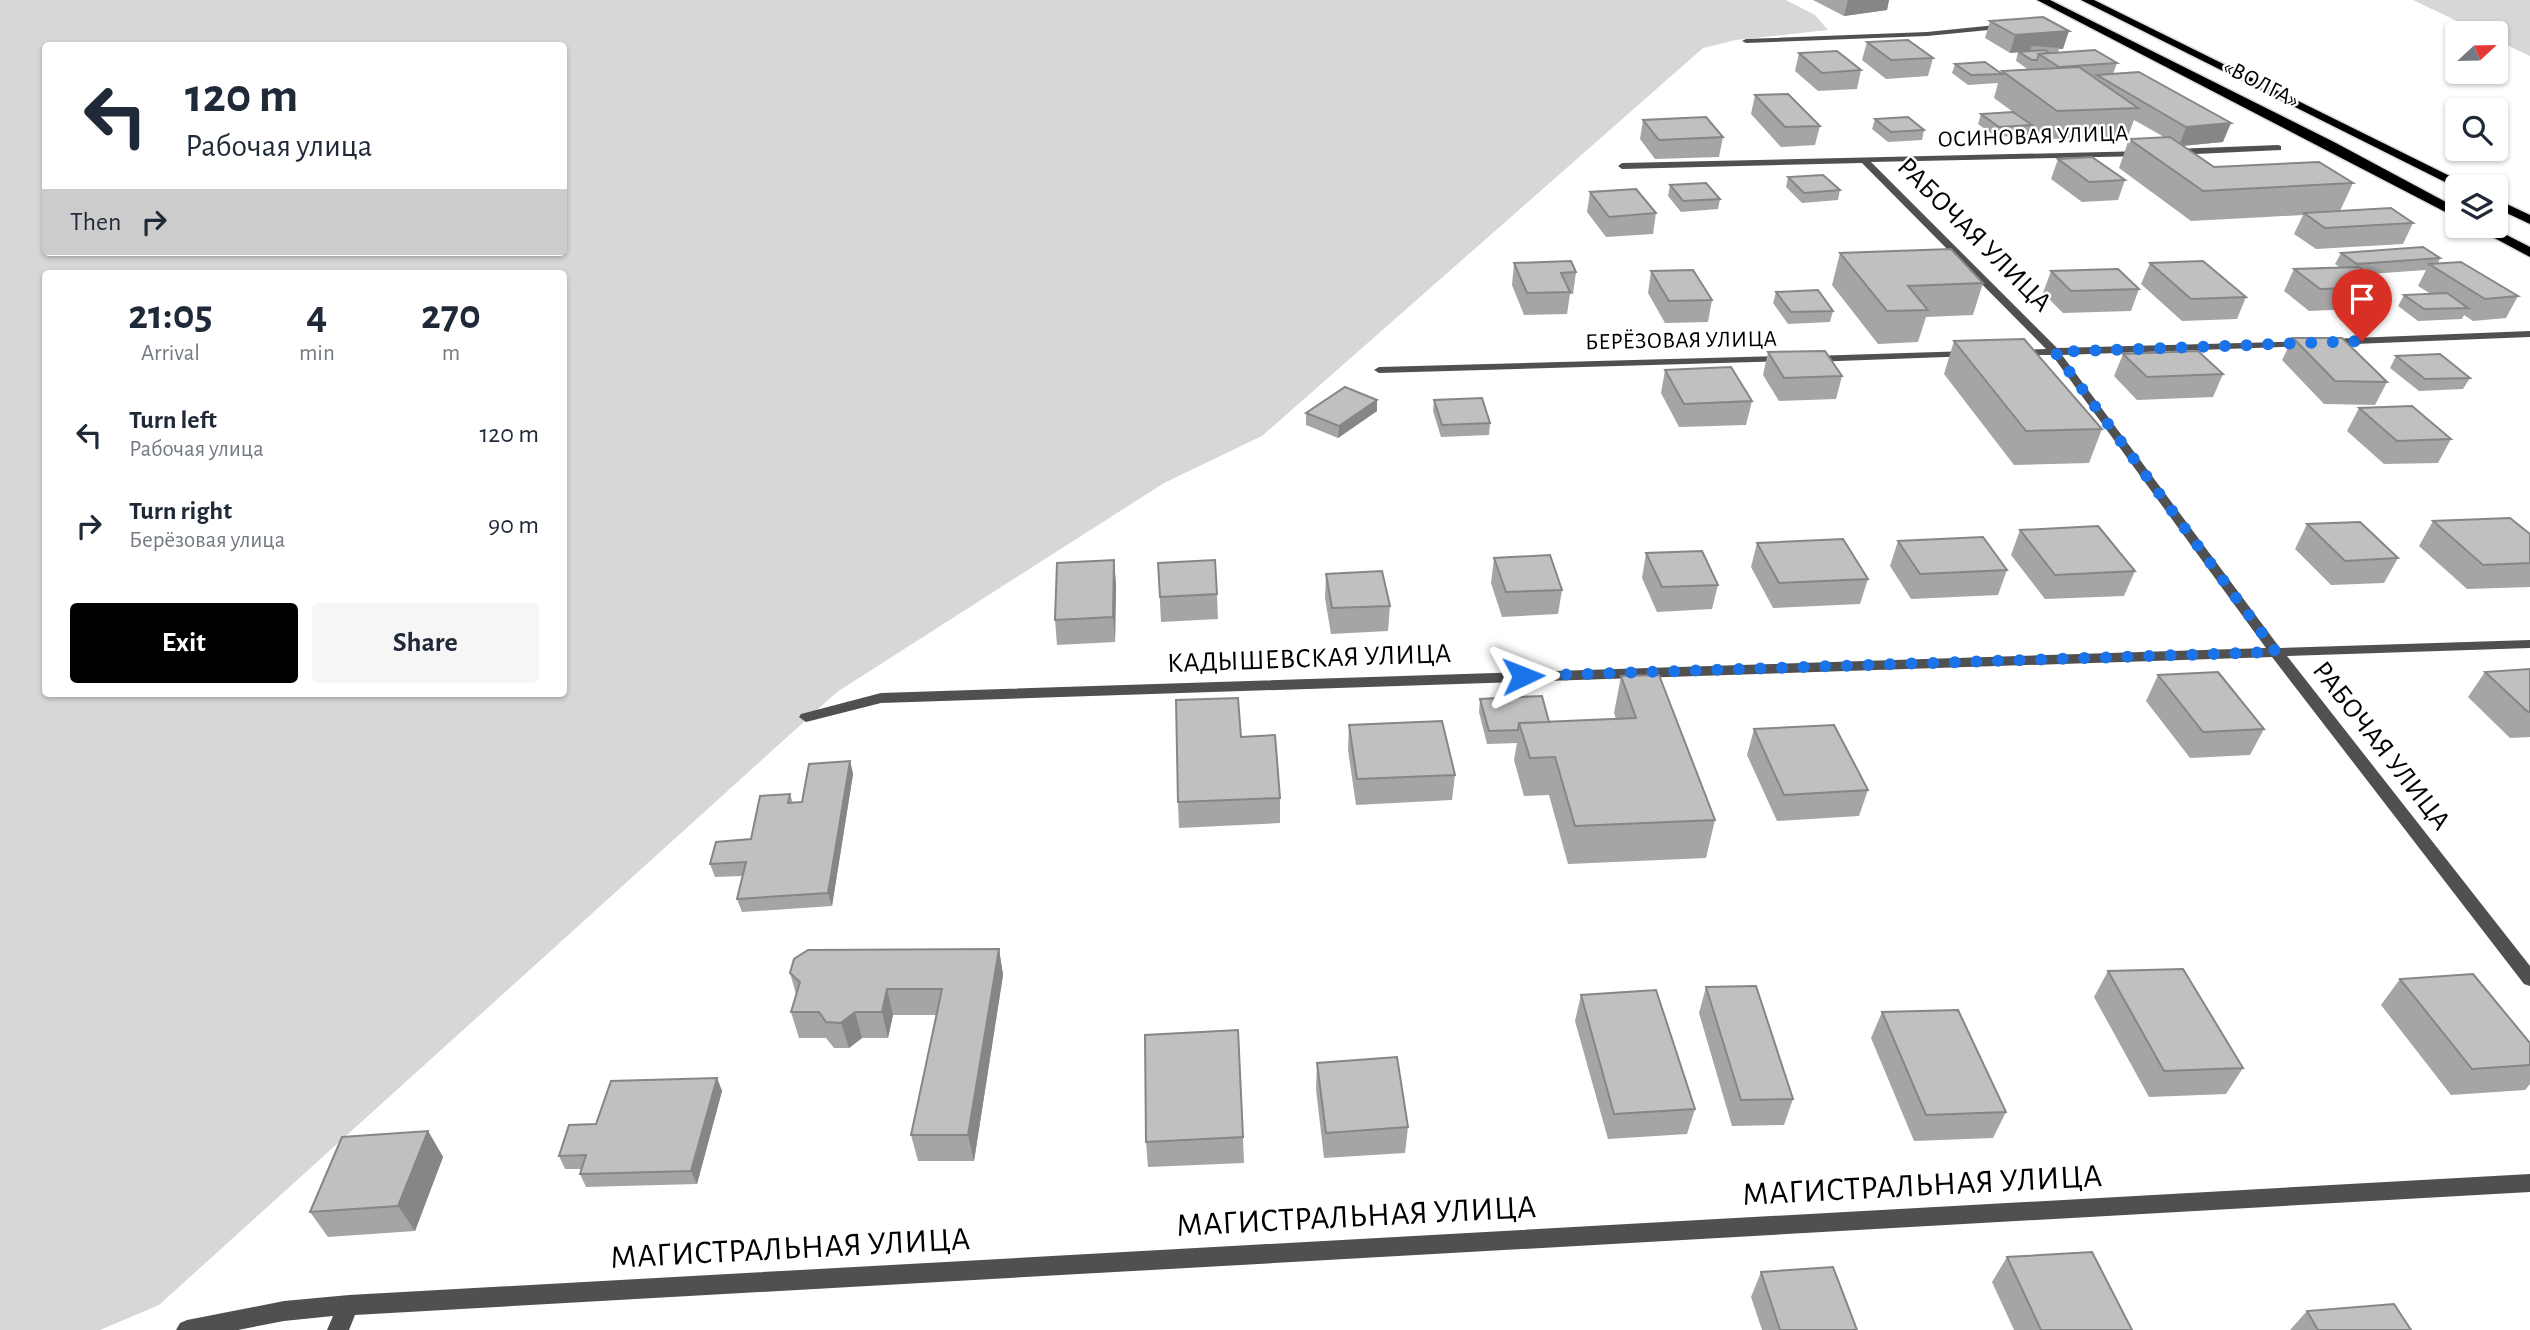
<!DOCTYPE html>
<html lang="en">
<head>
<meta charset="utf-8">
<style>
	:root { --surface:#fff; --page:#f6f6f7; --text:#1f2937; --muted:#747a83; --accent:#000 }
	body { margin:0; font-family:"Alegreya Sans",sans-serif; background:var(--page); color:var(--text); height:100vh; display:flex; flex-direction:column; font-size:26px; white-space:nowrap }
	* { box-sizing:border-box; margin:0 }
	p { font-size:23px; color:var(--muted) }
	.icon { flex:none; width:38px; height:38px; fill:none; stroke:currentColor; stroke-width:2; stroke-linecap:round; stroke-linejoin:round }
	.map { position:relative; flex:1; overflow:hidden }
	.drawer { position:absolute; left:42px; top:270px; width:525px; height:427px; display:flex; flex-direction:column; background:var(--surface); border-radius:7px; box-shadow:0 2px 5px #0004 }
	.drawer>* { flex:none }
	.banner { position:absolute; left:42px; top:42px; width:525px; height:214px; border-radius:7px; box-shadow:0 2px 5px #0004; background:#fff; color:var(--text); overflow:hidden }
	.needle { width:46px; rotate:68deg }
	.buttons { position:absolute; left:2445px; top:21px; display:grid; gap:14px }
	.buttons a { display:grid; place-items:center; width:63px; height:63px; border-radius:7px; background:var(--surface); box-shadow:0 2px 5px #0004; font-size:35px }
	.pin { position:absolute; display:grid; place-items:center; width:60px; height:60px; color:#fff; margin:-72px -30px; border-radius:50% 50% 50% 0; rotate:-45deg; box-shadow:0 0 7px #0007 }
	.pin .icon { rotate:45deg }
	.me { position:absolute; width:77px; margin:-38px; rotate:88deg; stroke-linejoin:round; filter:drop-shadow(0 0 5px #0008) }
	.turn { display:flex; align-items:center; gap:24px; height:147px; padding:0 28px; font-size:32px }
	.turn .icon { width:91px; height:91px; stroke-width:2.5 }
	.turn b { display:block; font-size:49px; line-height:60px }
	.then { display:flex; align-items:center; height:66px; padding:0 28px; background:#0003; gap:14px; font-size:26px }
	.eta { display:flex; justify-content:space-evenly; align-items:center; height:119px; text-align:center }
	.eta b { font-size:42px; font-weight:600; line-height:49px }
	.button { display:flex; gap:14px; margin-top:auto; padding:14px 28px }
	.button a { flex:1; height:80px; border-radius:7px; background:var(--accent); color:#fff; font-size:28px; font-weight:600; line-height:80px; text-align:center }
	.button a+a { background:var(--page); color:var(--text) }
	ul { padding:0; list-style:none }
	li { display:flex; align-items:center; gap:21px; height:91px; padding:0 28px }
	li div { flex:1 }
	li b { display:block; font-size:26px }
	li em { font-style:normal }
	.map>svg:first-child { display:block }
	.green { fill:#d7d7d7; fill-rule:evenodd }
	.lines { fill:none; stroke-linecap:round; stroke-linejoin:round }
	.highway-casing { stroke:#dbdbdb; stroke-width:3 }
	.street { fill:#505050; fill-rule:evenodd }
	.highway { fill:#000; fill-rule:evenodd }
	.wall { fill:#a5a5a5 }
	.shaded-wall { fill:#868686 }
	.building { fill:#c0c0c0; stroke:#868686; stroke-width:2 }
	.route { stroke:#1a73e8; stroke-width:12; stroke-dasharray:0 21.6 }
	.labels { text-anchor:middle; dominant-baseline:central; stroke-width:5; stroke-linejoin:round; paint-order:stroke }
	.far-street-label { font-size:23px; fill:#000; stroke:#fff }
	.street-label { font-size:28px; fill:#000; stroke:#fff }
	.near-street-label { font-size:33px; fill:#000; stroke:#fff }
</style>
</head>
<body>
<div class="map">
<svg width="2530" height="1330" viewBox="0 0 2530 1330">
	<rect width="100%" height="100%" fill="#fff"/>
	<g class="green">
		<path d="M0,0H1786L1815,15L1828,30L1736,40L1703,48L1262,436L1164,483L837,692L159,1305L100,1330H0ZM46,46H564V252H46ZM46,273H564V693H46Z"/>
		<path d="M2413,0H2530V56L2496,40V33H2482Z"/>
	</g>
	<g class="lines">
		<g class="highway-casing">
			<g id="highway">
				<path d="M2037,0H2050L2334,142L2457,208V218Z"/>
				<path d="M2081,0H2094L2472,187L2457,188Z"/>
				<path d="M2496,199L2530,215V224L2496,208Z"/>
				<path d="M2472,226H2489L2530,247V257Z"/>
			</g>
		</g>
		<g class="street">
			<path d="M2006,24L2009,28L1927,36L1746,43L1742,41L1746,39L1927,32Z"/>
			<path d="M2278,145L2281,146V150L2174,155L2170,152L2174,149Z"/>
			<path d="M2147,151V155L2144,156L1871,162L2057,348L2312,341L2313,343L2308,346L2062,355L2280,648L2530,640V648L2287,656L2530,966V986L2524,984L2272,657L881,703L806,722L799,717L801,714L881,693L2266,648L2052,355H2013V351L2017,350L2046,349L1862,163L1622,169L1618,166L1622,163Z"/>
			<path d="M2530,331V337L2329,345L2324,342L2329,339Z"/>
			<path d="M1969,351L1973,352V356L1811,362L1806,359L1811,356Z"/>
			<path d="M1784,356L1788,357V361L1379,373L1374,370L1379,367Z"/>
			<path d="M2530,1174V1192L355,1315L349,1330H327L333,1316L284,1321L238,1330H176L180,1323L187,1320L284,1301L349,1295Z"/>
		</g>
		<use href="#highway" class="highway"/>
	</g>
	<g class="wall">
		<path d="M1813,0H1889L1887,10L1844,16Z"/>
		<path d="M1990,21L2063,49H2059L2058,52L2117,63L2113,74L2223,142L2183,146L2214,167L2353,183L2340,211L2413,223L2403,244L2316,249L2294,234L2303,215L2191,221L2119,168L2129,139L2164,137L2134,120L2128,136L2048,139L2031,127L2029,135L1996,137L1978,124L1981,114L2013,112L1994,98L1998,83L1968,85L1952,73L1955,64L2001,73L2002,71L2029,70L2016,61L2018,52L2010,53L1985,38Z"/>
		<path d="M1867,42L1933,58L1928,76L1886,79L1862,60Z"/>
		<path d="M1799,53L1861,70L1857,89L1818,91L1795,71Z"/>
		<path d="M1755,95L1820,126L1815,145L1781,147L1751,114Z"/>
		<path d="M1875,119L1924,130L1922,140L1888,142L1872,129Z"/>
		<path d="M1643,120L1723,137L1719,157L1655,159L1640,139Z"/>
		<path d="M2058,159L2125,180L2118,200L2082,202L2051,179Z"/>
		<path d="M1788,177L1840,190L1838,200L1802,203L1786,187Z"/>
		<path d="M1670,185L1720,199L1718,209L1681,212L1668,196Z"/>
		<path d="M1590,192L1656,213L1653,234L1606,237L1587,212Z"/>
		<path d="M1840,253L1983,283L1973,315L1926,317L1918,342L1878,344L1832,285Z"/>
		<path d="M2341,253L2440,258L2438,264L2518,296L2506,318L2473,321L2464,315L2462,319L2418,321L2398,306L2404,295L2431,294L2418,286L2426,270L2369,274L2386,287L2375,308L2309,311L2284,291L2294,269L2341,268L2335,264Z"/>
		<path d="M1514,263L1576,272L1573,294H1570L1567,314L1524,315L1512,285Z"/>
		<path d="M2150,263L2246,297L2237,319L2182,321L2141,284Z"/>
		<path d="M1651,271L1712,300L1708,322L1665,323L1648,293Z"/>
		<path d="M2051,271L2139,289L2131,311L2063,313L2043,293Z"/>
		<path d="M1776,292L1833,311L1830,322L1788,324L1773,303Z"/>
		<path d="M2293,338L2387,382L2375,405L2324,404L2282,360Z"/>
		<path d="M1954,341L2102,429L2089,463L2014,465L1944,374Z"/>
		<path d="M1768,352L1842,376L1836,399L1779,401L1763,375Z"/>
		<path d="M2123,354L2223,374L2213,397L2137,400L2114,376Z"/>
		<path d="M2396,356L2470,378L2463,389L2419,391L2390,368Z"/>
		<path d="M1665,370L1752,401L1746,425L1679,427L1661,393Z"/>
		<path d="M1377,400V411L1338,438L1306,425V413Z"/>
		<path d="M1434,400L1490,423L1489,435L1441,437L1433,411Z"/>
		<path d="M2359,408L2451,439L2438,463L2384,464L2347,431Z"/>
		<path d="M2433,521L2530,534V587L2467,589L2419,546Z"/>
		<path d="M2307,524L2398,558L2384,583L2331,585L2295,549Z"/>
		<path d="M2020,530L2135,571L2124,596L2045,599L2011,555Z"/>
		<path d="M1898,541L2007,570L1998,595L1911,599L1890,566Z"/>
		<path d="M1757,543L1868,579L1860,604L1773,608L1751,567Z"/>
		<path d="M1646,553L1718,585L1712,609L1657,612L1642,578Z"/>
		<path d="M1494,558L1562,590L1558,614L1502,617L1491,583Z"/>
		<path d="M1114,560L1116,585L1115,642L1057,645L1055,620Z"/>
		<path d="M1158,563L1217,594L1218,619L1161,622Z"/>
		<path d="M1326,574L1390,606L1388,631L1331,634L1325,598Z"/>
		<path d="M2530,669V737L2510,738L2468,697L2485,672Z"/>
		<path d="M2158,675L2264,729L2250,755L2190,758L2146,701Z"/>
		<path d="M1621,676L1715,820L1706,858L1568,864L1549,795L1524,796L1514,760L1517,743L1487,744L1479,712L1480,699L1549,722L1616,719L1614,713Z"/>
		<path d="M1349,725L1455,775L1452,800L1356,805L1348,750Z"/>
		<path d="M1754,729L1868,790L1859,816L1777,821L1747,755Z"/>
		<path d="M1241,737L1280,798V823L1179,828L1178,802Z"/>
		<path d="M850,761L853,774L832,906L742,912L737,899L743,876L715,877L710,864L751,839L790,794L793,803L802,802Z"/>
		<path d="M999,949L1003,975L974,1161H918L911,1135L936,1015H893L888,1038H862L849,1048H834L826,1038H799L791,1012L796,994L790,973Z"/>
		<path d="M2108,971L2243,1068L2226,1094L2149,1097L2094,997Z"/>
		<path d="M2400,979L2530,1043V1084L2525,1090L2451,1095L2381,1005Z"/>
		<path d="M1706,987L1793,1099L1784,1125L1732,1126L1699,1013Z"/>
		<path d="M1581,995L1695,1109L1687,1134L1608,1139L1575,1021Z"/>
		<path d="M1882,1012L2006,1112L1993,1138L1914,1141L1871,1038Z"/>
		<path d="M1317,1063L1408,1127L1405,1153L1324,1158L1316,1089Z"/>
		<path d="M717,1078L722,1091L697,1184L586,1187L580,1174L581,1169H565L559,1156L596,1124Z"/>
		<path d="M428,1131L443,1157L415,1231L328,1237L310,1212Z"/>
		<path d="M1243,1137L1244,1163L1148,1167L1146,1142Z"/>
		<path d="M2007,1257L2132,1330H2014L1992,1282Z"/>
		<path d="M1761,1272L1857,1330H1762L1751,1297Z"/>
		<path d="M2307,1311L2411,1330H2290Z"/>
	</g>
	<g class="shaded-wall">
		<path d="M1848,0H1889L1887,10L1844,16Z"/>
		<path d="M2069,31L2063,49H2059L2060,47L2032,45L2030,51L2010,53L2015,35Z"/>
		<path d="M2231,123L2223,142L2179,146L2186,127Z"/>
		<path d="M1377,400V411L1338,438L1339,426Z"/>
		<path d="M1114,560L1116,585L1115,642L1113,617Z"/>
		<path d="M850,761L853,774L832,906L828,893Z"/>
		<path d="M999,949L1003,975L974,1161L968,1135Z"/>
		<path d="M887,989L893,1015L888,1038L882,1012Z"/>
		<path d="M855,1012L862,1038L849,1048L841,1023Z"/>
		<path d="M717,1078L722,1091L697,1184L691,1171Z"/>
		<path d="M428,1131L443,1157L415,1231L398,1206Z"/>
	</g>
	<g class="building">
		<path d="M2043,17L2069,31L2015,35L1990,21Z"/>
		<path d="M1908,40L1933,58L1891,60L1867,42Z"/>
		<path d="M2053,44L2060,47L2032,45Z"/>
		<path d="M2045,50L2049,53L2039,54L2037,60H2032L2019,52Z"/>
		<path d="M2095,50L2117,63L2059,67L2039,54Z"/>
		<path d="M1837,51L1861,70L1822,73L1799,53Z"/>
		<path d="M1985,62L2002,74L1971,75L1955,64Z"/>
		<path d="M2079,67L2138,108L2057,111L2002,71Z"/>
		<path d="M2139,72L2231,123L2186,127L2097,75Z"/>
		<path d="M1788,94L1820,126L1785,127L1755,95Z"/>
		<path d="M2013,112L2032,125L1999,127L1981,114Z"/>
		<path d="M1706,117L1723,137L1659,140L1643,120Z"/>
		<path d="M1908,117L1924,130L1891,132L1875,119Z"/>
		<path d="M2170,137L2214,167L2319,162L2353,183L2203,191L2129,139Z"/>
		<path d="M2092,157L2125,180L2089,182L2058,159Z"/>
		<path d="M1823,175L1840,190L1804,193L1788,177Z"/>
		<path d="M1706,183L1720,199L1683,201L1670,185Z"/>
		<path d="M1636,189L1656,213L1609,217L1590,192Z"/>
		<path d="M2391,208L2413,223L2325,228L2304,213Z"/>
		<path d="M2423,247L2440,258L2357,264L2341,253Z"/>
		<path d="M1951,249L1983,283L1908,286L1928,310L1887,311L1840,253Z"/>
		<path d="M1571,261L1576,272L1561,273L1570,292L1527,293L1514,263Z"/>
		<path d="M2203,261L2246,297L2191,299L2150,263Z"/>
		<path d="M2461,262L2518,296L2485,299L2429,264Z"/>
		<path d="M2359,267L2386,287L2320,289L2294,269Z"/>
		<path d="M2118,269L2139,289L2071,291L2051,271Z"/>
		<path d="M1693,270L1712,300L1669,301L1651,271Z"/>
		<path d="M1818,290L1833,311L1791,312L1776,292Z"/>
		<path d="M2447,293L2468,308L2424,309L2404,295Z"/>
		<path d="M2293,338H2342L2387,382L2335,381Z"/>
		<path d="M2024,339L2102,429L2026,431L1954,341Z"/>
		<path d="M1825,351L1842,376L1784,378L1768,352Z"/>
		<path d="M2198,351L2223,374L2147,377L2123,354Z"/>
		<path d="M2440,354L2470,378L2425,379L2396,356Z"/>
		<path d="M1731,367L1752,401L1684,404L1665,370Z"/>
		<path d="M1345,387L1377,400L1339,426L1306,413Z"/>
		<path d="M1482,398L1490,423L1442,425L1434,400Z"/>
		<path d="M2412,406L2451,439L2397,441L2359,408Z"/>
		<path d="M2510,518L2530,534V563L2483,565L2433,521Z"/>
		<path d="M2360,522L2398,558L2345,561L2307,524Z"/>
		<path d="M2098,526L2135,571L2055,575L2020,530Z"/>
		<path d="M1983,537L2007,570L1920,574L1898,541Z"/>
		<path d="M1843,539L1868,579L1779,583L1757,543Z"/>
		<path d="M1702,551L1718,585L1662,587L1646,553Z"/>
		<path d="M1550,555L1562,590L1506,592L1494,558Z"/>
		<path d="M1114,560L1113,617L1055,620L1057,563Z"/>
		<path d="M1215,560L1217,594L1160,597L1158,563Z"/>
		<path d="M1382,571L1390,606L1332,608L1326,574Z"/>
		<path d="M2530,669V712H2528L2485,672Z"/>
		<path d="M2218,672L2264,729L2203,732L2158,675Z"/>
		<path d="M1659,675L1715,820L1575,826L1555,757L1530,758L1519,723L1636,718L1621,676Z"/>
		<path d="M1542,696L1549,722L1519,723L1518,730L1489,731L1480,699Z"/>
		<path d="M1238,698L1241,737L1275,735L1280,798L1178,802L1176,700Z"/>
		<path d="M1442,721L1455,775L1357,779L1349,725Z"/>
		<path d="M1834,725L1868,790L1784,795L1754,729Z"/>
		<path d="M850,761L828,893L737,899L746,862L710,864L716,842L751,839L760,796L790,794L788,803L802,802L809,764Z"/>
		<path d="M999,949L968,1135H911L942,989H887L882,1012H855L841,1023L826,1022L819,1012H791L800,982L790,973L794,959L808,950Z"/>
		<path d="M2183,969L2243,1068L2164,1071L2108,971Z"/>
		<path d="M2473,974L2530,1043V1065L2472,1069L2400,979Z"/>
		<path d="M1756,986L1793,1099L1741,1100L1706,987Z"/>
		<path d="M1656,990L1695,1109L1614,1114L1581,995Z"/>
		<path d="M1958,1010L2006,1112L1926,1115L1882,1012Z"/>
		<path d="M1238,1030L1243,1137L1146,1142L1145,1035Z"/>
		<path d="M1397,1057L1408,1127L1326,1133L1317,1063Z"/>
		<path d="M717,1078L691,1171L580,1174L586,1155L559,1156L569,1125L596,1124L611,1081Z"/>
		<path d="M428,1131L398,1206L310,1212L342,1137Z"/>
		<path d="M2092,1252L2132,1330H2041L2007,1257Z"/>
		<path d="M1833,1267L1857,1330H1780L1761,1272Z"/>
		<path d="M2394,1304L2411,1330H2318L2307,1311Z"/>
	</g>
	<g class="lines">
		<path class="route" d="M1523,676L2276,652L2055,352L2362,341"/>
	</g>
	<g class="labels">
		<g class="far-street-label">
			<text transform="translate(2261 84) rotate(27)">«ВОЛГА»</text>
			<text transform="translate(2033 137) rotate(-2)">ОСИНОВАЯ УЛИЦА</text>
			<text transform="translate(1681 341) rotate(-1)">БЕРЁЗОВАЯ УЛИЦА</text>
		</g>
		<g class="street-label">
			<text transform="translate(1974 235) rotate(45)">РАБОЧАЯ УЛИЦА</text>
			<text transform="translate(1309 659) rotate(-2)">КАДЫШЕВСКАЯ УЛИЦА</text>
			<text transform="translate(2381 746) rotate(52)">РАБОЧАЯ УЛИЦА</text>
		</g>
		<g class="near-street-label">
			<text transform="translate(1922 1186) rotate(-3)">МАГИСТРАЛЬНАЯ УЛИЦА</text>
			<text transform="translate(1356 1217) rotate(-3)">МАГИСТРАЛЬНАЯ УЛИЦА</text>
			<text transform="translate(790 1249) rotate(-3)">МАГИСТРАЛЬНАЯ УЛИЦА</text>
		</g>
	</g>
</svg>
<div class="buttons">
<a><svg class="needle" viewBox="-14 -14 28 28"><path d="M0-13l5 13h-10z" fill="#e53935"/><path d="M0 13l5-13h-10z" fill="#747a83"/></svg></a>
<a><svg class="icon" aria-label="search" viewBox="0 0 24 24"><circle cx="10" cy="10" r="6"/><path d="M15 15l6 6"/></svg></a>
<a><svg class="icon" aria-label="layers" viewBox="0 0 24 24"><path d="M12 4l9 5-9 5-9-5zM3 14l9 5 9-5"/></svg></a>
</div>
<div class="pin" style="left:2362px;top:341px;background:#d93025"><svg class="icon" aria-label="arrive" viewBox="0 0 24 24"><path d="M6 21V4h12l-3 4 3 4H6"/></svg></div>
<svg class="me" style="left:1523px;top:676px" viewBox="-20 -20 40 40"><path d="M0-17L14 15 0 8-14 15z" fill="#1a73e8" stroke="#fff" stroke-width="4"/></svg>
<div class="banner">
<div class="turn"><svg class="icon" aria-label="left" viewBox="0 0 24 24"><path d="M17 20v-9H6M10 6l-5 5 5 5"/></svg><div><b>120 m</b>Рабочая улица</div></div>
<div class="then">Then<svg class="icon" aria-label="right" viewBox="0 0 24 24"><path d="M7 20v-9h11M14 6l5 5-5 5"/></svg></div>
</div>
<section class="drawer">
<div class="eta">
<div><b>21:05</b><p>Arrival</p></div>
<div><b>4</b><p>min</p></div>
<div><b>270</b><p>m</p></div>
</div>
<ul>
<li><svg class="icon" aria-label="left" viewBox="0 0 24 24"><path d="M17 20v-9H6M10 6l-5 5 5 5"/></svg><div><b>Turn left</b><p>Рабочая улица</p></div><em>120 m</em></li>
<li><svg class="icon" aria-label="right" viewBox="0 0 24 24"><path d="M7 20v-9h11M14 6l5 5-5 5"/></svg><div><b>Turn right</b><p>Берёзовая улица</p></div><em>90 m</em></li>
</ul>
<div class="button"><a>Exit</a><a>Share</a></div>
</section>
</div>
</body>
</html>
